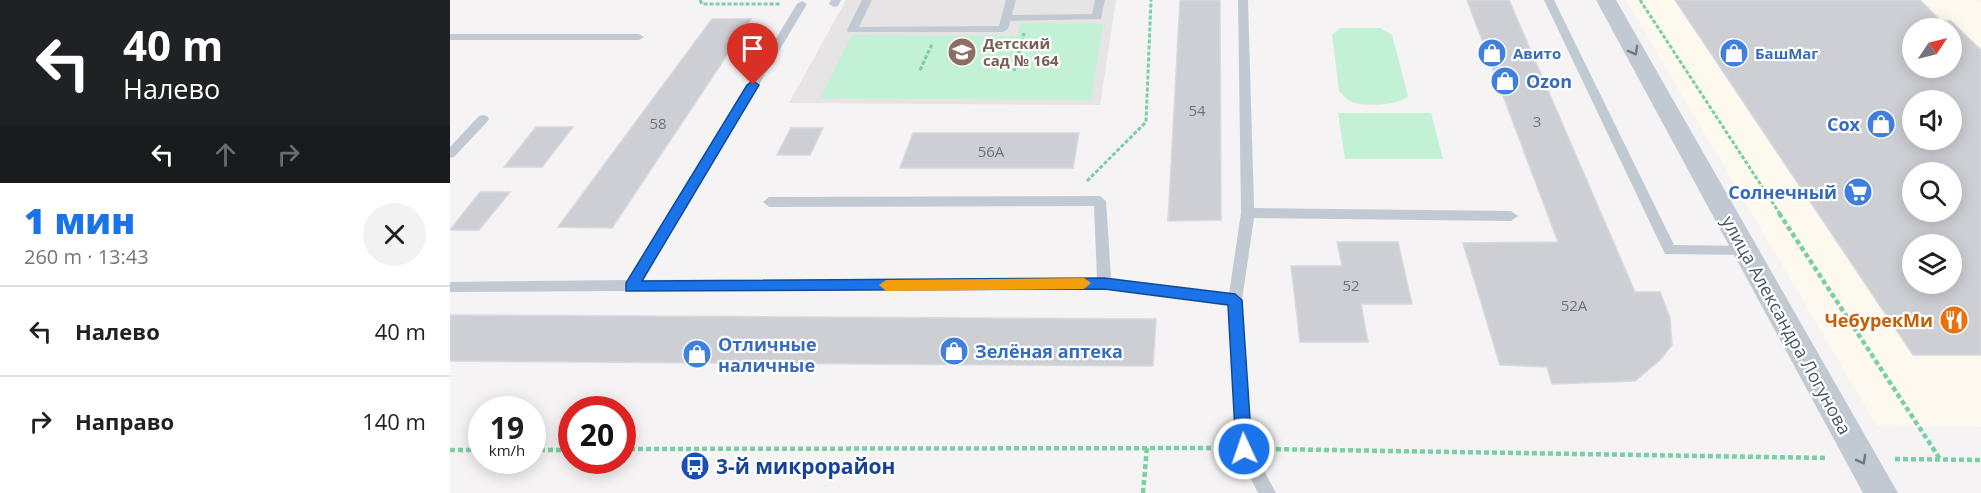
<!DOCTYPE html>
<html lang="ru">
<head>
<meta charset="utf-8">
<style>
	:root { --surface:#fff; --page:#f2f2f2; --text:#202124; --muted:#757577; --line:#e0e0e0; --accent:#1a73e8 }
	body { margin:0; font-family:"Open Sans",sans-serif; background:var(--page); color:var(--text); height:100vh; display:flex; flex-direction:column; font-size:22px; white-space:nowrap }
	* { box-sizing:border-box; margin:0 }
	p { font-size:20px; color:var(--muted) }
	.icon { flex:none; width:33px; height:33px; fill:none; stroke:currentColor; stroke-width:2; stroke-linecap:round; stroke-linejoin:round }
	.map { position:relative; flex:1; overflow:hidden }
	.details { display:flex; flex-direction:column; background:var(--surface); width:450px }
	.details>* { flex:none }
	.top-card { background:#202124; color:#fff; overflow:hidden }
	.needle { width:39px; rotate:55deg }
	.tools { position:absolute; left:1452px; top:18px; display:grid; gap:12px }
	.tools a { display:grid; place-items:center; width:60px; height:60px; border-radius:50%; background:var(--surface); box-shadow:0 3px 15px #0003; font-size:30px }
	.speed { position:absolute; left:18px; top:396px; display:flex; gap:12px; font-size:30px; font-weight:700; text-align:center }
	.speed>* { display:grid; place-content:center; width:78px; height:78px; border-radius:50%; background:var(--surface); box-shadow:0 3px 15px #0003; line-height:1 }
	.speed small { font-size:15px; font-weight:400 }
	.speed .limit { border:9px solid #d22; background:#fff; color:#111 }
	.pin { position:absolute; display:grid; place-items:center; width:51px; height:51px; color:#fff; margin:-62px -26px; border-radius:50% 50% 50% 0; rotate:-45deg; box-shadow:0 0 6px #0007 }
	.pin .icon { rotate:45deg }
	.me { position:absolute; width:66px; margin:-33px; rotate:357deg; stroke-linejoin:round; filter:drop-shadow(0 0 4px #0008) }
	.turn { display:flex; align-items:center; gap:21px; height:126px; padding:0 24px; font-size:27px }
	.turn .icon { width:78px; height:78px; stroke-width:2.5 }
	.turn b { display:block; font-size:42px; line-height:51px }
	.lanes { display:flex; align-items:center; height:57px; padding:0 24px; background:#0003; justify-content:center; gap:30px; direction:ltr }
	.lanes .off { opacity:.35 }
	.round { display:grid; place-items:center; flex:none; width:63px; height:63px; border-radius:32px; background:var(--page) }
	.summary { display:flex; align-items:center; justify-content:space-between; height:102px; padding:0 24px }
	h1 { font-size:36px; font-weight:800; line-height:45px; color:var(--accent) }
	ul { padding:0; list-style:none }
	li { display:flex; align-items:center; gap:18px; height:90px; padding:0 24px; border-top:2px solid var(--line) }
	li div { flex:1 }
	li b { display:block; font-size:22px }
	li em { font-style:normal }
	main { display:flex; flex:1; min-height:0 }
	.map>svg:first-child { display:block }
	.commercial { fill:#fdf9ef; fill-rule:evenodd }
	.education { fill:#e6e4e5 }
	.green { fill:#c3f1d5 }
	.building { fill:#cdcfd5; stroke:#d7d9de; stroke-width:1.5; fill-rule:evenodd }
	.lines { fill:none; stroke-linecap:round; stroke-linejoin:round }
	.path-far1 { stroke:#7ad0a6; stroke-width:3; stroke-dasharray:4 2; stroke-linecap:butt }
	.path { stroke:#7ad0a6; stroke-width:4.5; stroke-dasharray:5 3; stroke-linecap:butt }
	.service { fill:#c1cad2; fill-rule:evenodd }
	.minor { fill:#c1cad2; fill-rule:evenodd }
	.oneway { stroke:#6e7983 }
	.route { fill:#1a73e8; stroke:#114b97; stroke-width:1.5 }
	.slow { fill:#f59e0b }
	.labels { text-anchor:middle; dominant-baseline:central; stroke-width:4.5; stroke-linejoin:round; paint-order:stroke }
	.far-education-label { font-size:15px; font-weight:bold; fill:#785e54; stroke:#fff; text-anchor:start }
	.far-shop-label { font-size:15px; font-weight:bold; fill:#366cbe; stroke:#fff; text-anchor:start }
	.number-label { font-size:15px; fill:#6b747e }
	.shop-label { font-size:18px; font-weight:bold; fill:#366cbe; stroke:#fff; text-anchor:start }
	.food-label { font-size:18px; font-weight:bold; fill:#c56008; stroke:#fff; text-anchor:end }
	.street-label { font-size:18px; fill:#4a5661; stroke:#fff }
	.near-transit-label { font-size:21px; font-weight:bold; fill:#164399; stroke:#fff; text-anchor:start }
</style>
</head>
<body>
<main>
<section class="details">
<div class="top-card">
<div class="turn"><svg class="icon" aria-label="left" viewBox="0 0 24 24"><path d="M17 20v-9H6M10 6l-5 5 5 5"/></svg><div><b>40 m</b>Налево</div></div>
<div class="lanes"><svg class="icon" aria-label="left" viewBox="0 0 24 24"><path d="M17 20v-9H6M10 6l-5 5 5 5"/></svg><svg class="icon off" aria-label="ahead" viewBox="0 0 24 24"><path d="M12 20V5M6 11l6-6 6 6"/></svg><svg class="icon off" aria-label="right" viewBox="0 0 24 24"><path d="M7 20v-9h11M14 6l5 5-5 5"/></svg></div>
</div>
<div class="summary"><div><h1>1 мин</h1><p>260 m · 13:43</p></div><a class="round"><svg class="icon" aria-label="close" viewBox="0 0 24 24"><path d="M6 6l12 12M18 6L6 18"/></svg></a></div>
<ul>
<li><svg class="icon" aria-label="left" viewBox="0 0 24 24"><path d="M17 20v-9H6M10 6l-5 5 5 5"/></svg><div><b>Налево</b></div><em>40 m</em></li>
<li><svg class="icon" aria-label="right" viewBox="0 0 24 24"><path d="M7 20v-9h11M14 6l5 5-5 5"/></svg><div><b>Направо</b></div><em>140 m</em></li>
</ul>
</section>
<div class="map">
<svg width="1531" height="493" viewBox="0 0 1531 493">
	<rect width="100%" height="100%" fill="#f5f3f3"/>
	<path class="commercial" d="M1176,0H1528L1531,3V427L1427,426ZM1462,28H1502V68H1462ZM1462,100H1502V140H1462ZM1462,172H1502V212H1462ZM1462,244H1502V284H1462Z"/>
	<path class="education" d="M396,0H666L650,105L339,103Z"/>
	<g class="green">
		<path d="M571,23L653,24L641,100L370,98L402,35L567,36Z"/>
		<path d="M891,28H930L942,35L958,96C948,106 919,106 905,103C898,101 894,96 889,91L882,34Z"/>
		<path d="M888,113H981L993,159H895Z"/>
	</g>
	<g class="building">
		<path d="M730,0H770L771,220L718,221Z"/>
		<path d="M1017,0H1059L1185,292H1210L1220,318L1222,345L1210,360L1185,381L1102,384L1097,367L1050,365L1013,243L1108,242Z"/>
		<path d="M1225,0H1470L1491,21H1501L1531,50V355H1463ZM1462,28H1502V68H1462ZM1462,100H1502V140H1462ZM1462,172H1502V212H1462ZM1462,244H1502V284H1462Z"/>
		<path d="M262,19H301L162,228L108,227Z"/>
		<path d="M86,127H123L92,167H54Z"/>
		<path d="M341,128H373L360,155H327Z"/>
		<path d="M463,133H629L623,168H450Z"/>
		<path d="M30,192H60L29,230H0Z"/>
		<path d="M887,242H948L962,304H911L918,342H850L841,266H892Z"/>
		<path d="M0,315L706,319L703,366L0,361Z"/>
	</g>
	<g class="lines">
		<g class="path-far1">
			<path d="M250,0L252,4H331"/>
			<path d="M1190,0L1330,214"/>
			<path d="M470,70L482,44"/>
			<path d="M564,71L574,33"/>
			<path d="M637,181L696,122L701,0"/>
		</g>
		<g class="path">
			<path d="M1329,213L1490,459"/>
			<path d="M172,449L772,448"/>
			<path d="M818,449L1378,458"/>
			<path d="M0,450H32"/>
			<path d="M82,450H122"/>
			<path d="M1445,459L1531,460"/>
			<path d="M693,493L697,447"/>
		</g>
		<g class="service">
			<path d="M381,0H391L388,6L384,7L379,4Z"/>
			<path d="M412,0H422L409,27L549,26L556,0H566L562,15L642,14L645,0H655L651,19L560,21L558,29L553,32H398L397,30Z"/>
			<path d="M788,0H798L804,208L1061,211L1068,216L1061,221L804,218L792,300L802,448L826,493H808L786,449L778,305L654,288L0,292V282L178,280L347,4L352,1L357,4L192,280L647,278L644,206L319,207L313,202L319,197L650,196L656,201L661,278L779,294L791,213Z"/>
			<path d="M1094,0H1104L1224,245L1296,246L1301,247L1303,251L1301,255L1215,254Z"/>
			<path d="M0,34H189L194,37L189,40H0Z"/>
			<path d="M33,115L37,116L39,119L37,122L4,157L0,158V147L29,116Z"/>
		</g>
		<path class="minor" d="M1146,0H1166L1448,493H1413Z"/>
	</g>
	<defs><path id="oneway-chevron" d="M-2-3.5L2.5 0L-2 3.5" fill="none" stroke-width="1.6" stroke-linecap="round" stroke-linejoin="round" transform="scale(1.5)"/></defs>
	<g class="oneway">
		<use href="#oneway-chevron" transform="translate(1184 51) rotate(61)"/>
		<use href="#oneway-chevron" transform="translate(1412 460) rotate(61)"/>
	</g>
	<path class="route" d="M303,81L309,85L192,281L654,278L785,294L792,300L802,449L800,454L794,456L788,454L786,449L778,305L654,289L176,291V283L297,85Z"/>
	<path class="slow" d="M634,278L641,283L634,289L436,291L429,285L436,280Z"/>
	<defs>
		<g id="school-disc" transform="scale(1.5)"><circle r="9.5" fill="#8d6e63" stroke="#fff"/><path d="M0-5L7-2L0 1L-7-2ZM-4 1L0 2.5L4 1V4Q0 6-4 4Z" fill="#fff"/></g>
		<g id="shop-disc" transform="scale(1.5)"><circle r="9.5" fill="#3f7fe0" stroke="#fff"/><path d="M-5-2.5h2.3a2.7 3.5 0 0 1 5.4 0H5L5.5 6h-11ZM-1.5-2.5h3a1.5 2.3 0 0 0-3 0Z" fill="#fff"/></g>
		<g id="supermarket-disc" transform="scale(1.5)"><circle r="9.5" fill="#3f7fe0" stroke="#fff"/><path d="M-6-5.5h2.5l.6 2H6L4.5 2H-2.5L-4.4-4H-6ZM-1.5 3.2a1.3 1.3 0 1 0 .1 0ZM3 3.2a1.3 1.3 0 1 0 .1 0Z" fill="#fff"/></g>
		<g id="restaurant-disc" transform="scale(1.5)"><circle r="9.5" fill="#e8710a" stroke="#fff"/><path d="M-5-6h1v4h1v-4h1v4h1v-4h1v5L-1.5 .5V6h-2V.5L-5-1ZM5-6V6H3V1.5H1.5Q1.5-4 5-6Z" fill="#fff"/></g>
		<g id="bus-disc" transform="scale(1.5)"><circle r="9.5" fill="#1a4fb4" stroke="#fff"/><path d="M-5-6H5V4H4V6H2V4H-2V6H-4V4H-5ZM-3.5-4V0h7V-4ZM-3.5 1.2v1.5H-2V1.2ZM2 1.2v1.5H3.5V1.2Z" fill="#fff"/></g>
	</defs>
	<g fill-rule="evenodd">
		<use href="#school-disc" x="512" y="52"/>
		<use href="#shop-disc" x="1042" y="53"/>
		<use href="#shop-disc" x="1284" y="53"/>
		<use href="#shop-disc" x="1055" y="81"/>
		<use href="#shop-disc" x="1431" y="124"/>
		<use href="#supermarket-disc" x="1408" y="192"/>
		<use href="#restaurant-disc" x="1504" y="320"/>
		<use href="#shop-disc" x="504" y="351"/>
		<use href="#shop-disc" x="247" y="354"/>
		<use href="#bus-disc" x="245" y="466"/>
	</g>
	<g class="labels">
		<g class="far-education-label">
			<text x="533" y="43">Детский<tspan x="533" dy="17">сад № 164</tspan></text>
		</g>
		<g class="far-shop-label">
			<text x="1063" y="53">Авито</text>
			<text x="1305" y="53">БашМаг</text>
		</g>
		<g class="number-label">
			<text x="747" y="110">54</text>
			<text x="1087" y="121">3</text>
			<text x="208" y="123">58</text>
			<text x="541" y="151">56А</text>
			<text x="901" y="285">52</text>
			<text x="1124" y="305">52А</text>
		</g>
		<g class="shop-label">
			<text x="1076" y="81">Ozon</text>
			<text x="1410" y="124" text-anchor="end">Cox</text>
			<text x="1387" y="192" text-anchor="end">Солнечный</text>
			<text x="268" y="344">Отличные<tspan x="268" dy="21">наличные</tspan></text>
			<text x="525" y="351">Зелёная аптека</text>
		</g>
		<g class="food-label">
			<text x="1483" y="320">ЧебурекМи</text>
		</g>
		<g class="street-label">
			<text transform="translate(1337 325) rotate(61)">улица Александра Логунова</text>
		</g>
		<g class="near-transit-label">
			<text x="266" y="466">3-й микрорайон</text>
		</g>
	</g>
</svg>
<div class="tools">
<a><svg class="needle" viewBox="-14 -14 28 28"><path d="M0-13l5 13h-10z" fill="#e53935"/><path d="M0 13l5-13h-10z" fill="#757577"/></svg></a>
<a><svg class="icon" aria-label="sound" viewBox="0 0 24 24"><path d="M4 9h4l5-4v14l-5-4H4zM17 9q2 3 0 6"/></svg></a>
<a><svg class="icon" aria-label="search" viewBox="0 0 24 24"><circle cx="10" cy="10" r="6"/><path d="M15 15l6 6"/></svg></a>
<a><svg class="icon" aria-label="layers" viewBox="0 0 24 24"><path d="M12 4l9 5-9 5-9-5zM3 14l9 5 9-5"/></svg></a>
</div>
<div class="speed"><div>19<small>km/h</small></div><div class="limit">20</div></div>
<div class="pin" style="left:303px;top:85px;background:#d93025"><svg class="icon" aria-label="arrive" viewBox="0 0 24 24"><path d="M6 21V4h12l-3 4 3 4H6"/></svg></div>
<svg class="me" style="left:794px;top:449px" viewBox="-20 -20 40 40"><circle r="17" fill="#1a73e8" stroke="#fff" stroke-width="3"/><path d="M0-11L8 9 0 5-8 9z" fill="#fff"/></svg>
</div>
</main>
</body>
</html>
